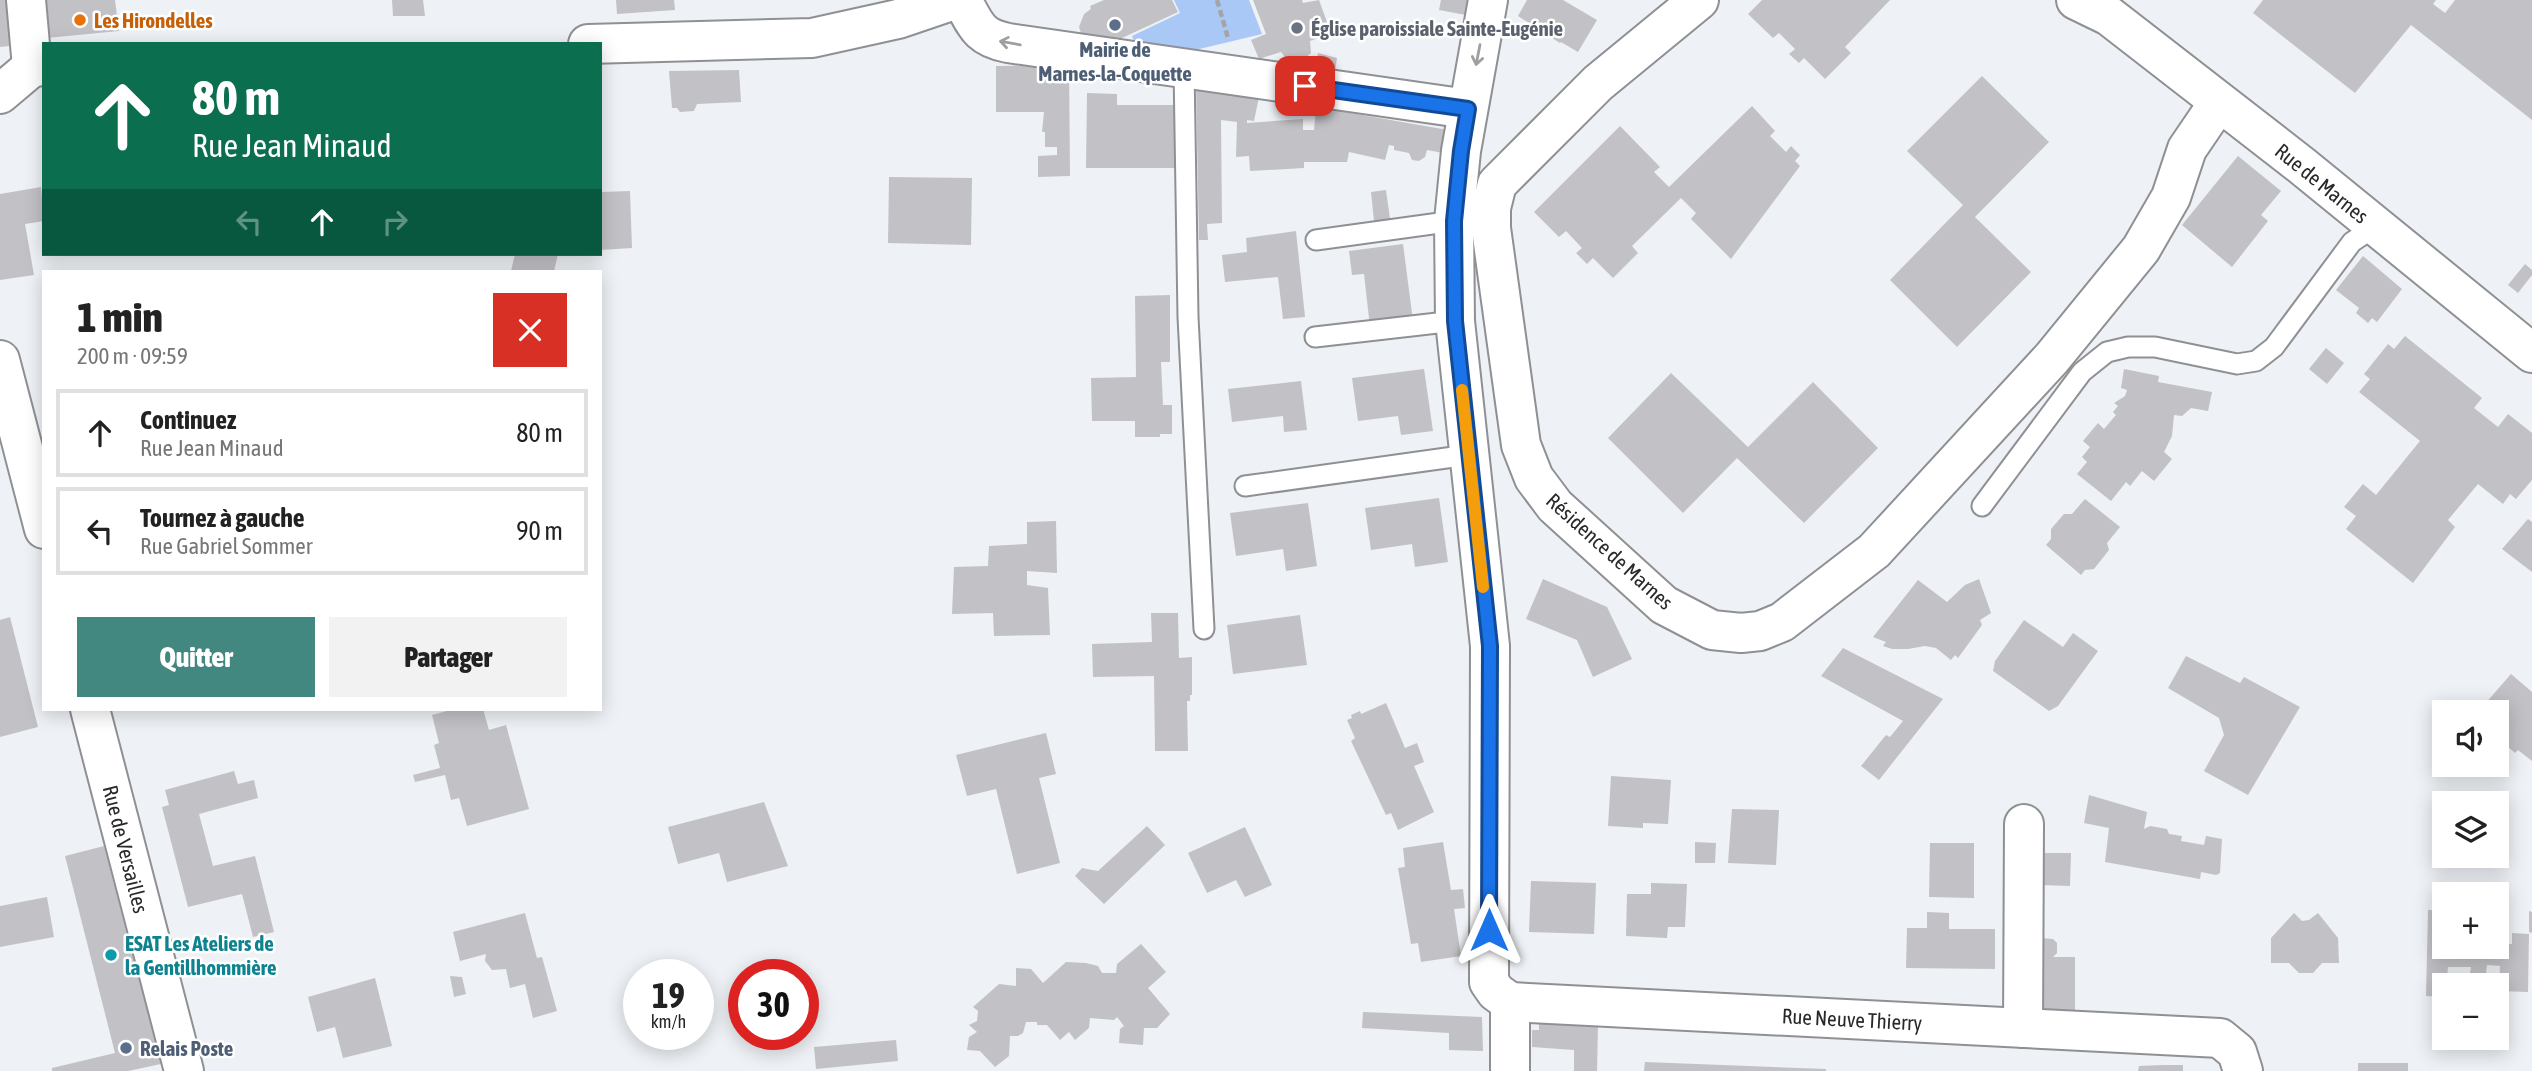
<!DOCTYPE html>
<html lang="fr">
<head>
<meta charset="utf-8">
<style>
	:root { --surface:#fff; --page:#f2f2f2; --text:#222; --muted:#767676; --line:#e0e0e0; --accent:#428881 }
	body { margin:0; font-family:"Asap Condensed",sans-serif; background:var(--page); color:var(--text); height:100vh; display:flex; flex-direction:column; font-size:26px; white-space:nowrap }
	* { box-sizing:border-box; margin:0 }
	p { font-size:23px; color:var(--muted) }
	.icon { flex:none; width:38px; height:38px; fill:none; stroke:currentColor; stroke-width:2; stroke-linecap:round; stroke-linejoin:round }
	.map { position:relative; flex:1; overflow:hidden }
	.sheet { position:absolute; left:42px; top:270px; width:560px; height:441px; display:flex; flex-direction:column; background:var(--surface); border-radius:0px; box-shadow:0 4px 18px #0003 }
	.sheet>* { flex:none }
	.banner { position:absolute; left:42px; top:42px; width:560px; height:214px; border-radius:0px; box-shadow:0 4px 18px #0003; background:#0b6e4f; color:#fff; overflow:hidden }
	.fabs { position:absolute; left:2432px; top:700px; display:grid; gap:14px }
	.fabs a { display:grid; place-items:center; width:77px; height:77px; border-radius:0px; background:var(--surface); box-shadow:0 4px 18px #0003; font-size:35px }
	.speed { position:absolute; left:623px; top:959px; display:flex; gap:14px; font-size:35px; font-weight:700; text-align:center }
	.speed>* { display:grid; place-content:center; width:91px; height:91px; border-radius:50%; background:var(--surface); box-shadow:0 4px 18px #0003; line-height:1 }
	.speed small { font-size:18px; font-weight:400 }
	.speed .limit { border:10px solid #d22; background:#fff; color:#111 }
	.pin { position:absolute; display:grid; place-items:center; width:60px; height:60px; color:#fff; margin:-30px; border-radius:14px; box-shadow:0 4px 10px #0006 }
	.me { position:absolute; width:77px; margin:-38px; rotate:0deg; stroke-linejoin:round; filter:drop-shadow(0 0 5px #0008) }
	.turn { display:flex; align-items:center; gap:24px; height:147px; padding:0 35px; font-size:32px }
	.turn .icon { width:91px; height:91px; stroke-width:2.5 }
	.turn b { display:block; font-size:49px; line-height:60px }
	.lanes { display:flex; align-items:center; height:66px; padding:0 35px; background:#0003; justify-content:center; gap:35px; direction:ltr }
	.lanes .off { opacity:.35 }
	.round { display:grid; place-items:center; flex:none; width:74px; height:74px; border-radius:0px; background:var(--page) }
	.headline { display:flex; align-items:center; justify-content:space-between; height:119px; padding:0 35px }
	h1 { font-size:42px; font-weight:800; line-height:52px }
	.primary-button { display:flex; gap:14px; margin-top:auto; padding:14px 35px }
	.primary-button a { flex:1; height:80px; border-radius:0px; background:var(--accent); color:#fff; font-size:28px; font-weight:800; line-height:80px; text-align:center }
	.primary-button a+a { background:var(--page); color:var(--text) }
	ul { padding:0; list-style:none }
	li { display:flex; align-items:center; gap:21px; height:88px; margin:0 14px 10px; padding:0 21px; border:4px solid var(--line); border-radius:0px }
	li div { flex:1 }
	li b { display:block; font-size:26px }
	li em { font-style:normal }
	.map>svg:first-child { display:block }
	.green { fill:#aac8f6 }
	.building { fill:#c2c2c6 }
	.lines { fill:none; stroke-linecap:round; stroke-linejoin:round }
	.lane-casing { stroke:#8e9094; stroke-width:23 }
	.street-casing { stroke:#8e9094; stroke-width:42 }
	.secondary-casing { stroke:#8e9094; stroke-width:42 }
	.path { stroke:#a2a4a7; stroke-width:4.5; stroke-dasharray:7 3.5; stroke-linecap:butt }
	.lane { stroke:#fff; stroke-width:19 }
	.street { stroke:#fff; stroke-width:38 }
	.secondary { stroke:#fff; stroke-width:38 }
	.oneway { stroke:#9e9f9f }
	.route-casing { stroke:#114b97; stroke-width:18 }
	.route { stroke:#1a73e8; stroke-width:12 }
	.slow { stroke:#f59e0b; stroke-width:12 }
	.food-dot { fill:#e8710a; stroke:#fff; stroke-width:2.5 }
	.service-dot { fill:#5c6f8a; stroke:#fff; stroke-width:2.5 }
	.worship-dot { fill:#6b7280; stroke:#fff; stroke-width:2.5 }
	.culture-dot { fill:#0f9aa8; stroke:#fff; stroke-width:2.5 }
	.labels { text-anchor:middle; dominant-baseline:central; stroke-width:5; stroke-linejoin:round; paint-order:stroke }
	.food-label { font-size:21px; font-weight:bold; fill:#c56008; stroke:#fff; text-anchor:start }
	.worship-label { font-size:21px; font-weight:bold; fill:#5b616d; stroke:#fff; text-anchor:start }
	.service-label { font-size:21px; font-weight:bold; fill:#4e5e75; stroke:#fff }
	.street-label { font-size:21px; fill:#28292a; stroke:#fff }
	.culture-label { font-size:21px; font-weight:bold; fill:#0d838f; stroke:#fff; text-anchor:start }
</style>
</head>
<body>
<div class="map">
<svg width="2532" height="1071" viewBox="0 0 2532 1071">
	<rect width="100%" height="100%" fill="#eef1f5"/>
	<path class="green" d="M1174,0H1249L1262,34L1191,51L1136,45L1132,36L1180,13Z"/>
	<g class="building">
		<path d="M0,0H6L10,46L0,47Z"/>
		<path d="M43,0H115L119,31L47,38Z"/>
		<path d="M392,0H423L425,16H393Z"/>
		<path d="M616,0H674L675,10L617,14Z"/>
		<path d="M1104,0H1172L1178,12L1107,45L1082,36L1079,27L1084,14L1091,9L1090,6Z"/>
		<path d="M1253,0H1302L1303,3L1319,0L1331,33L1310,41L1311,53L1301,62H1289L1281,52L1259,59L1251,40L1266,34Z"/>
		<path d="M1441,0H1475L1471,16L1439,10Z"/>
		<path d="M1527,0H1563L1597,20L1578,52L1561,42L1560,43L1518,16Z"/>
		<path d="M1762,0H1890L1845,47L1851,53L1825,79L1804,58L1799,63L1789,54L1795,49L1779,33L1773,38L1748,14Z"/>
		<path d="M2263,0H2436L2433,4L2445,13L2455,0H2532V120L2411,25L2355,93L2253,13Z"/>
		<path d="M1318,53L1337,58L1335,71L1315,66Z"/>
		<path d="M1069,65L1070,176L1038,177V156L1057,155V147H1045V132H1042L1044,112H996V66Z"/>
		<path d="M739,70L741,102L697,104L694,111L680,112L677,108H672L669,71Z"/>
		<path d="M1982,76L2049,142L1975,217L2031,272L1957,347L1890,280L1963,205L1907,151Z"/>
		<path d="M1196,85L1259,97L1254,121L1247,120V123L1303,119V130H1314L1316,107L1448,130L1443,153L1427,150L1425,157L1419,161L1412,160L1409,153L1394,150V146L1389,145L1385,160L1349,152L1347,162H1304V168L1250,171L1249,156L1236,157L1237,122L1221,120L1222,223L1207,224L1208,240H1199Z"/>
		<path d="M1087,93L1117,94V105H1176L1177,168H1086Z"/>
		<path d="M1752,106L1775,131L1770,136L1786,152L1791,146L1800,155L1795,161L1800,166L1731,259L1691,219L1696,213L1681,198L1632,246L1638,253L1613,278L1593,258L1587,264L1576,253L1582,248L1566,231L1559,237L1534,212L1620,126L1660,167L1654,172L1669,187Z"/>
		<path d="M2238,156L2281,191L2261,215L2268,221L2232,267L2182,225Z"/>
		<path d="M889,177L972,178L971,245L888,243Z"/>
		<path d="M41,187L44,221L25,224L34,275L0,280V194Z"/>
		<path d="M1386,190L1390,219L1374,221L1371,192Z"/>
		<path d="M630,191L632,248L600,250V192Z"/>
		<path d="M1296,231L1305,317L1283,319L1278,277L1225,282L1222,255L1247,252L1246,238Z"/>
		<path d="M1403,244L1413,321L1370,327L1364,274L1352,275L1349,251Z"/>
		<path d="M515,254H558L554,271H511Z"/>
		<path d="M2363,256L2402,289L2377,322L2372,318L2368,323L2356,313L2359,308L2336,290Z"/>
		<path d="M2525,264L2532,270V275L2518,293L2508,285Z"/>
		<path d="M1170,295V362H1161L1163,405H1172V434H1160V437H1135V421H1092L1091,378L1136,377L1135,296Z"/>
		<path d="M2405,336L2482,398L2474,408L2498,427L2508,414L2532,433V480L2516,499L2510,494L2503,504L2478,484L2448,520L2455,527L2413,583L2346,529L2356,516L2344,507L2363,484L2376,495L2420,441L2359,392L2370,379L2364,374L2388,344L2394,349Z"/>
		<path d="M2326,348L2344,363L2327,384L2309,369Z"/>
		<path d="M1424,369L1433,431L1401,435L1398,416L1358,421L1352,378Z"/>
		<path d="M2124,369L2159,376L2158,382L2212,392L2208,411L2191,408L2182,416L2174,415L2172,436L2164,452L2172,459L2154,481L2142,471L2130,486L2126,482L2111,501L2077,474L2087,462L2082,457L2090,447L2083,441L2098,423L2104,429L2116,415L2113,412L2118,406L2114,403L2125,396L2127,390L2121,388Z"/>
		<path d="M1671,373L1748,447L1813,382L1878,448L1804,523L1737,458L1683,513L1608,438Z"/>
		<path d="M1301,381L1307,430L1284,432L1283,416L1232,422L1228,389Z"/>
		<path d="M1439,498L1448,562L1415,567L1412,544L1371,550L1365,508Z"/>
		<path d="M2085,499L2120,527L2107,543L2109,550L2094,569L2085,570L2081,575L2046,545L2051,539V529L2064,514H2072Z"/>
		<path d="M1308,503L1317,566L1286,571L1283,549L1236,556L1230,513Z"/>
		<path d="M2528,519L2532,522V572L2502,549Z"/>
		<path d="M1056,521L1057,573L1027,571V585L1048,588L1050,635L994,636L993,613L952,614L954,567L988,566L989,546L1027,544V522Z"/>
		<path d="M1543,579L1607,607L1632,659L1593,677L1577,640L1526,619Z"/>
		<path d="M1979,579L1991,613L1980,620L1982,625L1958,658L1955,655L1951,660L1936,648L1925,646L1908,649H1892L1883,646L1886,642L1873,637L1918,580L1947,602L1965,585Z"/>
		<path d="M1151,613H1178L1179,658L1192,657V695H1190V701H1187L1188,751H1155L1154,676L1093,677L1092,644L1152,642Z"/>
		<path d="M1300,615L1307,665L1233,674L1227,625Z"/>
		<path d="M10,617L38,727L0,737V620Z"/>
		<path d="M2024,620L2063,647L2073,633L2098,651L2058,706L2049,711L1993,671L1995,661Z"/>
		<path d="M1843,648L1943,699L1879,780L1861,766L1886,735L1890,737L1903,721L1821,676Z"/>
		<path d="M2186,656L2240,683L2244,677L2300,707L2248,795L2204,771L2224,735L2219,718L2168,688Z"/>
		<path d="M2511,674L2532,692V761L2518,750L2515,753L2497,737V712H2478Z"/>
		<path d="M1386,703L1405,748L1417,743L1424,762L1414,766L1434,812L1398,830L1391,813L1386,815L1351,741L1355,738L1347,720L1352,718L1351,715L1360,711L1361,714Z"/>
		<path d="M454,709H483L489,730L506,725L529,809L467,826L459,798L451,800L445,775L415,782L413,775L440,768L434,745L439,743L432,715Z"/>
		<path d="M1046,733L1056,774L1039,778L1060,863L1017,874L996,789L967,796L956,755Z"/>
		<path d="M234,771L238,784L254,780L258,798L199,814L213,866L255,856L274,932L253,937L242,894L188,907L162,807L169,805L165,790Z"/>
		<path d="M1611,776L1671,780L1668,824L1643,823V828L1608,826Z"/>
		<path d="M2089,795L2147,812L2144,829L2150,826L2167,829L2169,834L2182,836L2181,841L2204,845L2206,836L2222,839L2220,873L2216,875L2201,872L2200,879L2105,862L2109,828L2084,823Z"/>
		<path d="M764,802L788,866L727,882L719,853L678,864L668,827Z"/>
		<path d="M1732,809L1779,810L1776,865L1728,863Z"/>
		<path d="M1147,826L1165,845L1104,904L1075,876L1082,868L1098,871Z"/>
		<path d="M1245,827L1272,885L1245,897L1236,880L1207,893L1188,853Z"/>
		<path d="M1443,842L1451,890L1463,889L1465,908L1454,909L1461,956L1421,962L1418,943L1411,944L1398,868L1405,867L1403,848Z"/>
		<path d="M1695,842L1716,843L1715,863H1695Z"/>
		<path d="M1930,843H1974V898L1929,897Z"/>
		<path d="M104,846L161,1064L128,1071H52V1068L115,1053L65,856Z"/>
		<path d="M2041,853H2071L2070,886L2040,885Z"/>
		<path d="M1531,881L1596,883L1594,934L1529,932Z"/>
		<path d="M1651,883L1687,884L1685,927H1668L1667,938L1626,936L1627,894H1651Z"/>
		<path d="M47,897L54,937L0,947V906Z"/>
		<path d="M2428,910L2445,911V947H2497V943L2512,944V933L2529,934L2528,992L2499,991L2500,966L2487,965L2486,973H2470L2471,967H2448L2445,997L2426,996Z"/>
		<path d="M2529,911L2532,912V933L2529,932Z"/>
		<path d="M1927,912L1949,913V929H1995V969L1906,968L1907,928H1927Z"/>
		<path d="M525,913L537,958L542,957L557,1011L533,1018L525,984L510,988L506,969L492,970L485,961L486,954L460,961L453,932Z"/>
		<path d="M2294,913L2302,921L2309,920L2318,913L2338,938L2339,963H2322L2313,973H2299L2289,963H2271V938Z"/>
		<path d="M2040,938L2053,939L2057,943V953L2053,957H2075V1014L2039,1012Z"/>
		<path d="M1141,944L1166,972L1148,988L1170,1014L1157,1028H1144L1143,1045L1119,1043L1120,1029L1124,1026L1117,1017L1114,1020L1090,1018L1089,1028L1075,1040L1069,1032L1060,1040L1047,1025H1037V1022H1026L1023,1033L1018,1036H1010L1009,1056L995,1067L980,1051L967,1050L969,1037L977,1032L969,1025L977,1021L978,1011L973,1007L999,984L1016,986V968L1031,969L1043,983L1066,962L1086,963L1098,966L1102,973H1116L1117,964Z"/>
		<path d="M450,976L462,977L466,994L454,997Z"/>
		<path d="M375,978L392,1046L343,1058L335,1027L317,1032L308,997Z"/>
		<path d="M1363,1012L1482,1017L1483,1051L1449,1050V1033L1362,1028Z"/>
		<path d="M1539,1022L1598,1025L1597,1071H1574V1050L1532,1047V1030H1539Z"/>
		<path d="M896,1040L898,1061L816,1069L814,1047Z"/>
		<path d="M1645,1062L1826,1069V1071H1644Z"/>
		<rect x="2358" y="1063" width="50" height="8"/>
		<path d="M2163,1065H2183V1071H2138L2139,1066Z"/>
	</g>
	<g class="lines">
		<g class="lane-casing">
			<g id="lane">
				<path d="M1184,68L1188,317L1204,629"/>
				<path d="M1316,240L1454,221"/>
				<path d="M1315,337L1455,321"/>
				<path d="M1245,486L1468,455"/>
				<path d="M1982,506L2082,372L2107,352L2128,347H2155L2237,364L2256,361L2274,347L2352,242L2376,226"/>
			</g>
		</g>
		<g class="street-casing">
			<g id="street">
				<path d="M962,0C976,25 978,37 1008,43L1468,109"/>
				<path d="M1488,0L1461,151L1454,221L1455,321L1490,646L1489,982L1496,992L1510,1002"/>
				<path d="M1699,0L1598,83L1497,184L1491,208V228L1521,445L1534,478L1555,506L1664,605L1712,630L1741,633L1760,631L1782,622L1874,551L2052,358L2141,249L2171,197L2187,149L2219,102"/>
				<path d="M0,94L32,67"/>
				<path d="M0,360L44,529"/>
				<path d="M90,709L184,1071"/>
				<path d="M1510,1002L2220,1038L2237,1052L2243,1071"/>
				<path d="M2023,1028L2024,824"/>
				<path d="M1510,1071V1002"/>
			</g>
		</g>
		<g class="secondary-casing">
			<g id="secondary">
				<path d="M26,0L32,67L44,66"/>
				<path d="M2076,0L2109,16L2301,165L2532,353"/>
				<path d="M588,44L812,38L898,19L954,0"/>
			</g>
		</g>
		<path class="path" d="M1217,0L1228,38"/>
		<use href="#lane" class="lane"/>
		<use href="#street" class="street"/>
		<use href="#secondary" class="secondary"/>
	</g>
	<defs><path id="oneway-shaft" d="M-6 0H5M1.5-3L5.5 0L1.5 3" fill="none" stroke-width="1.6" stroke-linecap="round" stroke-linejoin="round" transform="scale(1.75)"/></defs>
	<g class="oneway">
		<use href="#oneway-shaft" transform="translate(1010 43) rotate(-170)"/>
		<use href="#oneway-shaft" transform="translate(1478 55) rotate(101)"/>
	</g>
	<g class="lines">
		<g class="route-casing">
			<path id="route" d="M1305,86L1468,109L1461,151L1454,221L1455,321L1490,646L1489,930"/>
		</g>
		<use href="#route" class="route"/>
		<path class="slow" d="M1462,390L1483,587"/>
	</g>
	<circle class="food-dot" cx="80" cy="20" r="7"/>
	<g class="service-dot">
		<circle cx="1115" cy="25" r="7"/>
		<circle cx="126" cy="1048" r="7"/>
	</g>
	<circle class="worship-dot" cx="1297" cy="28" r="7"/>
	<circle class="culture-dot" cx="111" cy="955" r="7"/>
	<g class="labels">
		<g class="food-label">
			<text x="94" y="20">Les Hirondelles</text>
		</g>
		<g class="worship-label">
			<text x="1311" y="28">Église paroissiale Sainte-Eugénie</text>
		</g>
		<g class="service-label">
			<text x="1115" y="49">Mairie de<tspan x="1115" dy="24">Marnes-la-Coquette</tspan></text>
			<text x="140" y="1048" text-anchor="start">Relais Poste</text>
		</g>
		<g class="street-label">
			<text transform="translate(2322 183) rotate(39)">Rue de Marnes</text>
			<text transform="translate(1610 551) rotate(42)">Résidence de Marnes</text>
			<text transform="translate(126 849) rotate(76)">Rue de Versailles</text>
			<text transform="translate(1852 1019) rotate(3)">Rue Neuve Thierry</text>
		</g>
		<g class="culture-label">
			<text x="125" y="943">ESAT Les Ateliers de<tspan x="125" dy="24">la Gentillhommière</tspan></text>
		</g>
	</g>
</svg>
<div class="fabs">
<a><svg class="icon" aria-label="sound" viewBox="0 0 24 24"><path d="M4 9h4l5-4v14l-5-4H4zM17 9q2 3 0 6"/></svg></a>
<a><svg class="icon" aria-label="layers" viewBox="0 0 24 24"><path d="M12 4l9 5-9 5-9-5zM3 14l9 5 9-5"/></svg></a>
<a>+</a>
<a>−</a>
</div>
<div class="speed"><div>19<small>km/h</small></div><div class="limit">30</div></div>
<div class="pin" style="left:1305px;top:86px;background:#d93025"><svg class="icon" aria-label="arrive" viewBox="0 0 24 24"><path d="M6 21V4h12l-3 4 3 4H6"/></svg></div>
<svg class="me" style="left:1489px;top:930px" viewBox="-20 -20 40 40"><path d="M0-17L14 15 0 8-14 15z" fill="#1a73e8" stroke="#fff" stroke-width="4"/></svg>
<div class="banner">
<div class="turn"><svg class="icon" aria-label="ahead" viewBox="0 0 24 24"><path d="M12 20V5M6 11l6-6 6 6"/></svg><div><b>80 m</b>Rue Jean Minaud</div></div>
<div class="lanes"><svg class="icon off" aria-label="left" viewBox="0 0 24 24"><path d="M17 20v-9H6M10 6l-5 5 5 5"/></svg><svg class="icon" aria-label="ahead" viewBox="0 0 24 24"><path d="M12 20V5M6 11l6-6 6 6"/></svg><svg class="icon off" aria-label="right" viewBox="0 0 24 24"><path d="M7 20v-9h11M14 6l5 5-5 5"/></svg></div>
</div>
<section class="sheet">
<div class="headline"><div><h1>1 min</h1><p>200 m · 09:59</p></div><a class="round" style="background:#d93025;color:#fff"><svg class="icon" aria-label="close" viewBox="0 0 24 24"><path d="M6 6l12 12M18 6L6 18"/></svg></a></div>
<ul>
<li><svg class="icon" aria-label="ahead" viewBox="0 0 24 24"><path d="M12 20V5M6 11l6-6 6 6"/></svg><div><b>Continuez</b><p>Rue Jean Minaud</p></div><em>80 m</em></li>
<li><svg class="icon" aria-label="left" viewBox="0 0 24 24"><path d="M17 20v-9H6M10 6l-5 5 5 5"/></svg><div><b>Tournez à gauche</b><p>Rue Gabriel Sommer</p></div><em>90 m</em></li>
</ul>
<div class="primary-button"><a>Quitter</a><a>Partager</a></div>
</section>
</div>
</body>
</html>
